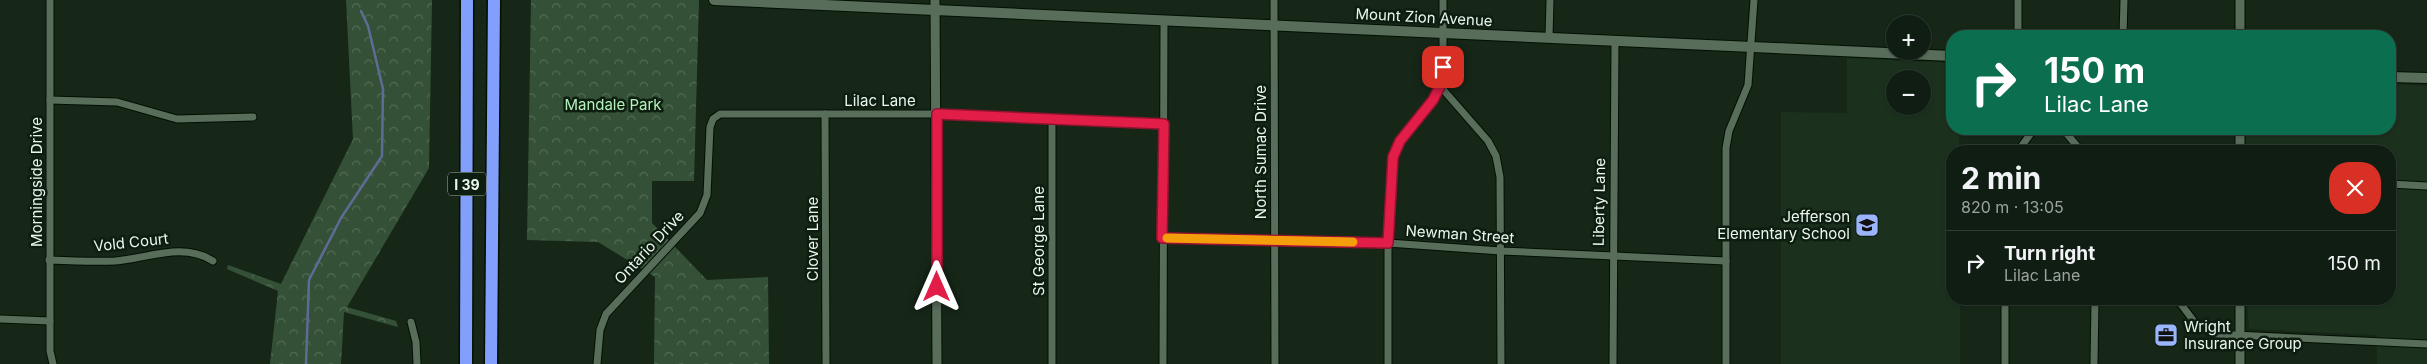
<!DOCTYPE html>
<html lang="en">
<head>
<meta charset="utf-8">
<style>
	:root { --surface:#101d12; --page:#19261b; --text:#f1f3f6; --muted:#9ca29f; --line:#303b32 }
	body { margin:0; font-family:Inter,sans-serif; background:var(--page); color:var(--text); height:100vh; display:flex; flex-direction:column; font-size:19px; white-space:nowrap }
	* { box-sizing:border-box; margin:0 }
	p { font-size:16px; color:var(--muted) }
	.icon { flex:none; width:28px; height:28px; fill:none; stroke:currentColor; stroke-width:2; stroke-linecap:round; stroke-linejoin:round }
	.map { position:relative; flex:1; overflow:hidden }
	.panel { position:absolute; left:1946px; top:145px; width:450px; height:160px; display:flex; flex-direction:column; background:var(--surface); border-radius:20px; box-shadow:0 1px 4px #0004,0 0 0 1px var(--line) }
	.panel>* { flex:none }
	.banner { position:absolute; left:1946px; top:30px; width:450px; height:105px; border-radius:20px; box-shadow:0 1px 4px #0004,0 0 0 1px var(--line); background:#0b6e4f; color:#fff; overflow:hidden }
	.tools { position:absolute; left:1886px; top:15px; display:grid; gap:10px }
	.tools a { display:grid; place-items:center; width:45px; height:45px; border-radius:50%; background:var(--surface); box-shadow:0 1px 4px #0004,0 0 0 1px var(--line); font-size:25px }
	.pin { position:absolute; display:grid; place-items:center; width:42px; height:42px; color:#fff; margin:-21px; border-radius:10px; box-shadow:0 2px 8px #0006 }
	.me { position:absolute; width:55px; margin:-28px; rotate:0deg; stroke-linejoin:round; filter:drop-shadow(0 0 4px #0008) }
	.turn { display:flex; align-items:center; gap:18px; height:105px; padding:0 15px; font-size:22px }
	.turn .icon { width:65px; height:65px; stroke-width:2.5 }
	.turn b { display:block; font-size:35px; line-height:42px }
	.round { display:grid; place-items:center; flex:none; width:52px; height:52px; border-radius:20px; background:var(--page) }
	.head { display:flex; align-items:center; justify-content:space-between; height:85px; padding:0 15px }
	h1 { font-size:30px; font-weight:700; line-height:38px }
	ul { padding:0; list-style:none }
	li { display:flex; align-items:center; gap:15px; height:65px; padding:0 15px; border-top:1px solid var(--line) }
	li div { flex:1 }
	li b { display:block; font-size:19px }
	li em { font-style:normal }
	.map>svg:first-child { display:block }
	.built { fill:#1b311e; fill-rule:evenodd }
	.park { fill:url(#park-crowns) }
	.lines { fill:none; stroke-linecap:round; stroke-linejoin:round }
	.stream { stroke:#5d6c95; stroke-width:2.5 }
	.minor-casing { stroke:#021004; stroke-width:9 }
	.tertiary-casing { stroke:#021004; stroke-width:11 }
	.secondary-casing { stroke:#021004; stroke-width:12 }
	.motorway-casing { stroke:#021004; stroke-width:15 }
	.minor { stroke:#596d5b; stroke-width:7 }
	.tertiary { stroke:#596d5b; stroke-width:9 }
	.secondary { stroke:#596d5b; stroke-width:10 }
	.motorway { stroke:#82a0fb; stroke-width:12 }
	.route-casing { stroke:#92132f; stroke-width:12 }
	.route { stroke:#e11d48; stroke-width:9 }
	.slow { stroke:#f59e0b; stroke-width:9 }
	.labels { text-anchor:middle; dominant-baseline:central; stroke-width:5; stroke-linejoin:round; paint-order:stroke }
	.shield { fill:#0d1d0f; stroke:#a8b5aa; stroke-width:1 }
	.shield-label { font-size:14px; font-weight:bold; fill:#ebf6ec }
	.street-label { font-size:15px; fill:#ebf6ec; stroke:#0d1d0f }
	.park-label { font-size:15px; fill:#b4f2bb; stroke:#0d1d0f }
	.poi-label { font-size:15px; fill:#ebf6ec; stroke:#0d1d0f; text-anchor:end }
</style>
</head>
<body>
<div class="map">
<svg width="2427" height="364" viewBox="0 0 2427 364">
	<defs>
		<pattern id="park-crowns" width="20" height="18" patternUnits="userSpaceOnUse" patternTransform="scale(1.25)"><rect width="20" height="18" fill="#345137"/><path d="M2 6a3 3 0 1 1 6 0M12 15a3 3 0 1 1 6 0" fill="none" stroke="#526b54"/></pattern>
	</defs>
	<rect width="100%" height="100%" fill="#162718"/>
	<g class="built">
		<path d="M1847,58L1952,63V129H1959V151H1952V299H1960V364H1781V112L1847,113ZM1895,79H1922V106H1895Z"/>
		<path d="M2390,84L2427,86V364H2377V335L2249,329L2247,299H2390V151H2246V129H2390Z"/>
	</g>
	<g class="park">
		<path d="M346,0H432L429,168L347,307L396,321L398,327L344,312L341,364H270L278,291L227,269L228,265L281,284L353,139Z"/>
		<path d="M531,0H699L694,181H652V223L707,280L768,277L769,364H654L655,277L598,242L527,240Z"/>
	</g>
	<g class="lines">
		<path class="stream" d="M306,364L309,280L341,218L382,156L383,89L368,26L361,11"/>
		<g class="minor-casing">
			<g id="minor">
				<path d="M50,0V351L53,364"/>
				<path d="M1274,0L1275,364"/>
				<path d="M2018,36V0"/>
				<path d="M2123,36L2124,0"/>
				<path d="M1549,37L1550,0"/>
				<path d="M1440,86L1488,141L1496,156L1500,177L1501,364"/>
				<path d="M50,100L117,102L177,119L253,117"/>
				<path d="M825,114L826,364"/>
				<path d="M2063,129L2081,151"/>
				<path d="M2018,151L2034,129"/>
				<path d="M2390,184L2427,186"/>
				<path d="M1162,238L1388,243L1501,251L1726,261"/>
				<path d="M49,260C71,261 94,262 115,261C149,258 183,242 213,261"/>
				<path d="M2005,299V364"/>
				<path d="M2177,299L2196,324L2214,334L2427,344"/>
				<path d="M0,319L50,321"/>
				<path d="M411,322L416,342L417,364"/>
				<path d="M597,364L600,330L606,314L700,213L707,195L710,127L713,119L720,114H937L1164,124"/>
				<path d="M1052,364V118"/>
				<path d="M1163,364L1164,20"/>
				<path d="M1388,364V243L1393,157L1400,141L1433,100L1440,86L1443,67V0"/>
				<path d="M1613,364L1615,40"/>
				<path d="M1726,364V148L1729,131L1748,85L1754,0"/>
				<path d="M2094,364L2095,299"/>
			</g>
		</g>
		<g class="tertiary-casing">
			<g id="tertiary">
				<path d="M935,0L937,364"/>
				<path d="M2240,36V0"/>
				<path d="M2240,129V151"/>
				<path d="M2240,299V364"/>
			</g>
		</g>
		<g class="secondary-casing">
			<g id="secondary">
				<path d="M714,0L1952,56"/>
				<path d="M2390,77L2427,78"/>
			</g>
		</g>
		<g class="motorway-casing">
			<g id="motorway">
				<path d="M466,364L467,0"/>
				<path d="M491,364L494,0"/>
			</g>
		</g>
		<use href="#minor" class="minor"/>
		<use href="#tertiary" class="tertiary"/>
		<use href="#secondary" class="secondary"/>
		<use href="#motorway" class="motorway"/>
	</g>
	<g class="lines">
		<g class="route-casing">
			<path id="route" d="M937,287V114L1164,124L1162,238L1388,243L1393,157L1400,141L1433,100L1440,86L1443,67"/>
		</g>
		<use href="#route" class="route"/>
		<path class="slow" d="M1167,238L1353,242"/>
	</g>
	<defs>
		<g id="school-square" transform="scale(1.25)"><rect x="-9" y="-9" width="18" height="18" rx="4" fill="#9bb5fd" stroke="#0d1d0f"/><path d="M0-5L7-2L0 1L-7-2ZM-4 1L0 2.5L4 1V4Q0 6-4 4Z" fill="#111"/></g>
		<g id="office-square" transform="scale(1.25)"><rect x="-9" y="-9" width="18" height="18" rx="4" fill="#9bb5fd" stroke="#0d1d0f"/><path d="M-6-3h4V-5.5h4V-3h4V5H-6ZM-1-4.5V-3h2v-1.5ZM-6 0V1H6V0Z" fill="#111"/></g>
	</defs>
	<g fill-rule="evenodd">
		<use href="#school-square" x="1867" y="225"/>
		<use href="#office-square" x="2166" y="335"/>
	</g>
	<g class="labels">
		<rect class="shield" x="448" y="172.5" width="38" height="23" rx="4"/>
		<g class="shield-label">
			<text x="467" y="184">I 39</text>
		</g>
		<g class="street-label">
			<text transform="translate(1424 17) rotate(3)">Mount Zion Avenue</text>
			<text x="880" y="100">Lilac Lane</text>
			<text transform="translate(1260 152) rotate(-90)">North Sumac Drive</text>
			<text transform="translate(36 182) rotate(-90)">Morningside Drive</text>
			<text transform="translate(1599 202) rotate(-89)">Liberty Lane</text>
			<text transform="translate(1460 234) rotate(4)">Newman Street</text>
			<text transform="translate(812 239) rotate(-90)">Clover Lane</text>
			<text transform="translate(1038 241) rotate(-90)">St George Lane</text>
			<text transform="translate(131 242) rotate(-6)">Vold Court</text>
			<text transform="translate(649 247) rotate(-47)">Ontario Drive</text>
		</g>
		<g class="park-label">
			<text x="613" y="104">Mandale Park</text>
		</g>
		<g class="poi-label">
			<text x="1850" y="216">Jefferson<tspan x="1850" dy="17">Elementary School</tspan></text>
			<text x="2184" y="326" text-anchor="start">Wright<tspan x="2184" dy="17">Insurance Group</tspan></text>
		</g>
	</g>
</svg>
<div class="tools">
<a>+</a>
<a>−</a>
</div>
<div class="pin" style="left:1443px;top:67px;background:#d93025"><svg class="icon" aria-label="arrive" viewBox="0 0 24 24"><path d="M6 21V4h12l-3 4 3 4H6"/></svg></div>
<svg class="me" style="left:937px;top:287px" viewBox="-20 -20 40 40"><path d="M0-17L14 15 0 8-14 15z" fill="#e11d48" stroke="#fff" stroke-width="4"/></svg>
<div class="banner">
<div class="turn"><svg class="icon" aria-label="right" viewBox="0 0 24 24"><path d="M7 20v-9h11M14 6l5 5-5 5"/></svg><div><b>150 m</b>Lilac Lane</div></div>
</div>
<section class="panel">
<div class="head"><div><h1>2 min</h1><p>820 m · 13:05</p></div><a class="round" style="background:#d93025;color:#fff"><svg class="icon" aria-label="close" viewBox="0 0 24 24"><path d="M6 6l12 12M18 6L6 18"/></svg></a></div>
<ul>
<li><svg class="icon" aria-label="right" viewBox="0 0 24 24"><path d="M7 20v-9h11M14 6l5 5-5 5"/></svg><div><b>Turn right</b><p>Lilac Lane</p></div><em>150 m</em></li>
</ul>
</section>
</div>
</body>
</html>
